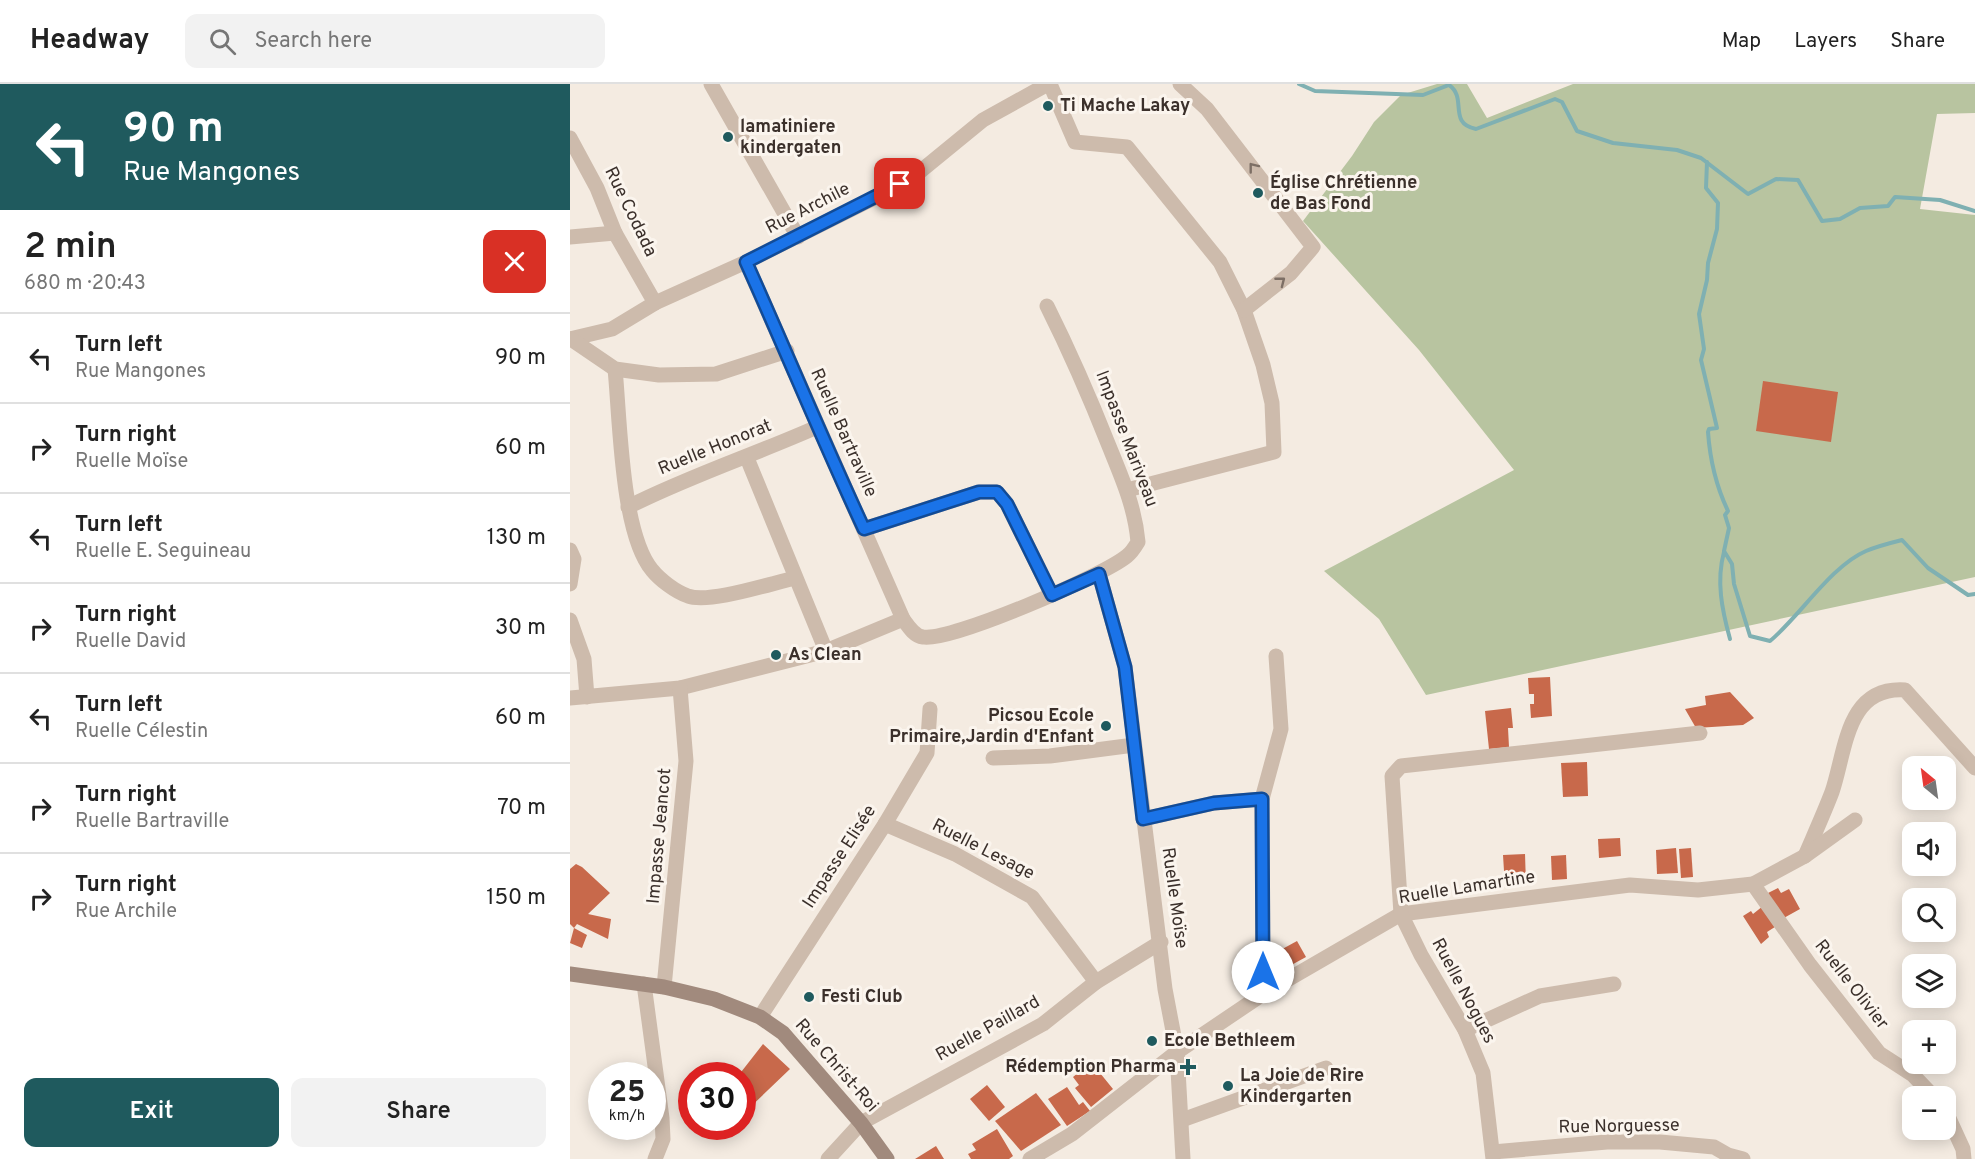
<!DOCTYPE html>
<html lang="en">
<head>
<meta charset="utf-8">
<style>
	:root { --surface:#fff; --page:#f2f2f2; --text:#222; --muted:#767676; --line:#e0e0e0; --accent:#1f5a5e }
	body { margin:0; font-family:Overpass,sans-serif; background:var(--page); color:var(--text); height:100vh; display:flex; flex-direction:column; font-size:22px; white-space:nowrap }
	* { box-sizing:border-box; margin:0 }
	p { font-size:20px; color:var(--muted) }
	.icon { flex:none; width:33px; height:33px; fill:none; stroke:currentColor; stroke-width:2; stroke-linecap:round; stroke-linejoin:round }
	.map { position:relative; flex:1; overflow:hidden }
	.side { display:flex; flex-direction:column; background:var(--surface); width:570px }
	.side>* { flex:none }
	.banner { background:#1f5a5e; color:#fff; overflow:hidden }
	.needle { width:39px; rotate:331deg }
	.tools { position:absolute; left:1332px; top:672px; display:grid; gap:12px }
	.tools a { display:grid; place-items:center; width:54px; height:54px; border-radius:12px; background:var(--surface); box-shadow:0 3px 15px #0003; font-size:30px }
	.speed { position:absolute; left:18px; top:978px; display:flex; gap:12px; font-size:30px; font-weight:700; text-align:center }
	.speed>* { display:grid; place-content:center; width:78px; height:78px; border-radius:50%; background:var(--surface); box-shadow:0 3px 15px #0003; line-height:1 }
	.speed small { font-size:15px; font-weight:400 }
	.speed .limit { border:9px solid #d22; background:#fff; color:#111 }
	.pin { position:absolute; display:grid; place-items:center; width:51px; height:51px; color:#fff; margin:-26px; border-radius:12px; box-shadow:0 3px 9px #0006 }
	.me { position:absolute; width:66px; margin:-33px; rotate:0deg; stroke-linejoin:round; filter:drop-shadow(0 0 4px #0008) }
	.turn { display:flex; align-items:center; gap:21px; height:126px; padding:0 24px; font-size:27px }
	.turn .icon { width:78px; height:78px; stroke-width:2.5 }
	.turn b { display:block; font-size:42px; line-height:51px }
	.round { display:grid; place-items:center; flex:none; width:63px; height:63px; border-radius:12px; background:var(--page) }
	.summary { display:flex; align-items:center; justify-content:space-between; height:102px; padding:0 24px }
	h1 { font-size:36px; font-weight:600; line-height:45px }
	.cta { display:flex; gap:12px; margin-top:auto; padding:12px 24px }
	.cta a { flex:1; height:69px; border-radius:12px; background:var(--accent); color:#fff; font-size:24px; font-weight:600; line-height:69px; text-align:center }
	.cta a+a { background:var(--page); color:var(--text) }
	ul { padding:0; list-style:none }
	li { display:flex; align-items:center; gap:18px; height:90px; padding:0 24px; border-top:2px solid var(--line) }
	li div { flex:1 }
	li b { display:block; font-size:22px }
	li em { font-style:normal }
	header { display:flex; align-items:center; gap:36px; box-sizing:border-box; height:84px; padding:0 30px; background:var(--surface); border-bottom:2px solid var(--line) }
	header strong { font-size:28px }
	nav { display:flex; gap:33px; margin-inline-start:auto; font-size:21px }
	.search { width:420px; height:54px; background:var(--page); display:flex; align-items:center; gap:15px; box-sizing:border-box; padding:0 21px; border-radius:12px; color:var(--muted); font-size:22px }
	main { display:flex; flex:1; min-height:0 }
	.map>svg:first-child { display:block }
	.green { fill:#b8c4a0 }
	.lines { fill:none; stroke-linecap:round; stroke-linejoin:round }
	.stream { stroke:#7fb0b2; stroke-width:4 }
	.building { fill:#c8694b }
	.street { stroke:#cdbbac; stroke-width:15 }
	.secondary { stroke:#a18a7d; stroke-width:15 }
	.oneway { stroke:#7d6f65 }
	.route-casing { stroke:#114b97; stroke-width:15 }
	.route { stroke:#1a73e8; stroke-width:10 }
	.poi-dot { fill:#1f5a5e; stroke:#fbf5ee; stroke-width:2 }
	.labels { text-anchor:middle; dominant-baseline:central; stroke-width:6; stroke-linejoin:round; paint-order:stroke }
	.poi-label { font-size:18px; font-weight:bold; fill:#3b302b; stroke:#fbf5ee; text-anchor:start }
	.street-label { font-size:18px; fill:#3b302b; stroke:#fbf5ee }
</style>
</head>
<body>
<header>
<strong>Headway</strong>
<div class="search"><svg class="icon" aria-label="search" viewBox="0 0 24 24"><circle cx="10" cy="10" r="6"/><path d="M15 15l6 6"/></svg>Search here</div>
<nav><a>Map</a><a>Layers</a><a>Share</a></nav>
</header>
<main>
<section class="side">
<div class="banner">
<div class="turn"><svg class="icon" aria-label="left" viewBox="0 0 24 24"><path d="M17 20v-9H6M10 6l-5 5 5 5"/></svg><div><b>90 m</b>Rue Mangones</div></div>
</div>
<div class="summary"><div><h1>2 min</h1><p>680 m · 20:43</p></div><a class="round" style="background:#d93025;color:#fff"><svg class="icon" aria-label="close" viewBox="0 0 24 24"><path d="M6 6l12 12M18 6L6 18"/></svg></a></div>
<ul>
<li><svg class="icon" aria-label="left" viewBox="0 0 24 24"><path d="M17 20v-9H6M10 6l-5 5 5 5"/></svg><div><b>Turn left</b><p>Rue Mangones</p></div><em>90 m</em></li>
<li><svg class="icon" aria-label="right" viewBox="0 0 24 24"><path d="M7 20v-9h11M14 6l5 5-5 5"/></svg><div><b>Turn right</b><p>Ruelle Moïse</p></div><em>60 m</em></li>
<li><svg class="icon" aria-label="left" viewBox="0 0 24 24"><path d="M17 20v-9H6M10 6l-5 5 5 5"/></svg><div><b>Turn left</b><p>Ruelle E. Seguineau</p></div><em>130 m</em></li>
<li><svg class="icon" aria-label="right" viewBox="0 0 24 24"><path d="M7 20v-9h11M14 6l5 5-5 5"/></svg><div><b>Turn right</b><p>Ruelle David</p></div><em>30 m</em></li>
<li><svg class="icon" aria-label="left" viewBox="0 0 24 24"><path d="M17 20v-9H6M10 6l-5 5 5 5"/></svg><div><b>Turn left</b><p>Ruelle Célestin</p></div><em>60 m</em></li>
<li><svg class="icon" aria-label="right" viewBox="0 0 24 24"><path d="M7 20v-9h11M14 6l5 5-5 5"/></svg><div><b>Turn right</b><p>Ruelle Bartraville</p></div><em>70 m</em></li>
<li><svg class="icon" aria-label="right" viewBox="0 0 24 24"><path d="M7 20v-9h11M14 6l5 5-5 5"/></svg><div><b>Turn right</b><p>Rue Archile</p></div><em>150 m</em></li>
</ul>
<div class="cta"><a>Exit</a><a>Share</a></div>
</section>
<div class="map">
<svg width="1405" height="1075" viewBox="0 0 1405 1075">
	<rect width="100%" height="100%" fill="#f4ebe1"/>
	<path class="green" d="M867,0H897L917,34L1003,0H1405V29L1367,30L1350,125L1405,131V493L856,611L809,535L754,487L944,386L849,266L733,137L782,72L804,38L831,11Z"/>
	<g class="lines">
		<g class="stream">
			<path d="M729,0L745,7L853,11L879,1C898,14 877,39 906,45L985,15L992,18L1007,47L1043,59L1107,66L1131,74L1178,110L1206,95L1228,96L1252,137L1270,135L1290,124L1318,122L1325,113L1370,116L1405,127"/>
			<path d="M1137,78L1136,104L1148,119L1147,145L1138,179L1137,196L1129,230L1134,265L1131,276L1147,344L1139,345L1138,348C1140,376 1146,402 1158,427L1155,431L1159,444L1154,467L1162,480L1164,500L1180,552L1200,557C1230,532 1261,482 1296,467C1308,462 1320,459 1332,456L1358,484L1398,511L1405,510"/>
			<path d="M1154,468C1146,497 1152,526 1160,555"/>
		</g>
	</g>
	<g class="building">
		<path d="M1193,297L1268,308L1261,358L1186,347Z"/>
		<path d="M980,593L982,632L961,634L960,620H964V610H959L958,594Z"/>
		<path d="M1160,608L1184,634L1173,641L1126,644L1115,625L1136,621L1135,612Z"/>
		<path d="M941,624L943,644H938L939,663L919,665L915,627Z"/>
		<path d="M1017,678L1018,712L993,713L991,679Z"/>
		<path d="M1050,754L1051,772L1029,774L1028,755Z"/>
		<path d="M1106,764L1108,789L1087,790L1086,766Z"/>
		<path d="M1121,764L1123,793L1111,794L1109,765Z"/>
		<path d="M955,770L956,800L935,802L933,771Z"/>
		<path d="M996,771L997,795L982,796L981,772Z"/>
		<path d="M6,780L12,783L40,809L18,830L41,835L38,855L7,840L4,844L17,851L12,864L0,859L4,844L0,840V785Z"/>
		<path d="M1208,804L1211,809L1219,805L1230,825L1212,835L1198,809Z"/>
		<path d="M1193,822L1208,841L1197,848L1199,853L1191,860L1173,832L1181,827L1183,830Z"/>
		<path d="M727,857L736,873L705,890L696,874Z"/>
		<path d="M193,960L220,985L172,1031V992H168Z"/>
		<path d="M521,978L543,1005L521,1023L505,1004L509,1001L503,993Z"/>
		<path d="M417,1001L435,1023L419,1037L400,1015Z"/>
		<path d="M497,1003L509,1021L513,1018L520,1027L497,1042L478,1015Z"/>
		<path d="M466,1009L491,1041L451,1067L425,1037Z"/>
		<path d="M427,1045L443,1072L439,1075H401L398,1070L406,1066L402,1060Z"/>
		<path d="M366,1062L374,1075H345Z"/>
	</g>
	<g class="lines">
		<g class="street">
			<path d="M141,0L228,153"/>
			<path d="M480,0L505,58L557,63L650,178L674,226L693,281L702,319L704,368L557,406"/>
			<path d="M610,0L637,25L743,163L721,189L674,226"/>
			<path d="M0,54L27,104L45,149L85,219"/>
			<path d="M0,153L45,149"/>
			<path d="M176,178L333,535C338,542 344,552 353,553C380,558 533,492 557,472C561,469 565,463 568,458C565,423 552,394 539,362C520,314 500,268 477,222"/>
			<path d="M0,255L42,245L85,219L176,178L312,110L347,90L413,36L478,0"/>
			<path d="M1,255L45,285L89,291L146,290L217,267"/>
			<path d="M45,285C50,334 51,449 82,486C90,496 106,508 118,512C139,520 202,499 225,494"/>
			<path d="M177,374L256,567"/>
			<path d="M58,423C119,392 184,371 247,343"/>
			<path d="M294,445L409,408H427L437,420L482,511"/>
			<path d="M0,466L4,475L0,500"/>
			<path d="M529,490L555,583L595,905L607,968L613,1075"/>
			<path d="M0,536L14,575L17,613"/>
			<path d="M0,614L110,604L256,567L333,535"/>
			<path d="M423,674L480,672L564,661"/>
			<path d="M573,735L644,719L692,715"/>
			<path d="M315,740L385,770L462,813L526,898"/>
			<path d="M1235,772C1244,751 1254,729 1262,708C1276,667 1276,602 1335,606L1405,684"/>
			<path d="M1183,800L1240,881L1309,969L1343,991L1363,1012"/>
			<path d="M74,900L92,1034L93,1055L85,1075"/>
			<path d="M94,903L116,677L110,604"/>
			<path d="M693,910L692,715L711,645L706,572"/>
			<path d="M190,933L315,740L357,669L360,625"/>
			<path d="M895,946L970,912L1044,900"/>
			<path d="M1376,1028L1393,1065L1394,1075"/>
			<path d="M612,1036L756,984"/>
			<path d="M923,1068L1037,1058H1090L1144,1063L1158,1071L1173,1075"/>
			<path d="M258,1075L291,1039L473,940L526,898L591,858"/>
			<path d="M460,1075L502,1050L607,968L693,910L831,830L1060,801L1128,806L1183,800L1235,772L1285,736"/>
			<path d="M923,1075L913,989L895,946L851,871L831,830L822,692L831,682L1130,649"/>
		</g>
		<path class="secondary" d="M0,890L94,903L144,915L190,933L213,949L291,1039L317,1075"/>
	</g>
	<defs><path id="oneway-chevron" d="M-2-3.5L2.5 0L-2 3.5" fill="none" stroke-width="1.6" stroke-linecap="round" stroke-linejoin="round" transform="scale(1.5)"/></defs>
	<g class="oneway">
		<use href="#oneway-chevron" transform="translate(683 83) rotate(-128)"/>
		<use href="#oneway-chevron" transform="translate(711 197) rotate(-38)"/>
	</g>
	<g class="lines">
		<g class="route-casing">
			<path id="route" d="M330,100L176,178C216,267 253,357 294,445L409,408H427L437,420L482,511L529,490L555,583L573,735L644,719L692,715L693,888"/>
		</g>
		<use href="#route" class="route"/>
	</g>
	<g class="poi-dot">
		<circle cx="478" cy="22" r="6"/>
		<circle cx="158" cy="53" r="6"/>
		<circle cx="688" cy="109" r="6"/>
		<circle cx="206" cy="571" r="6"/>
		<circle cx="536" cy="642" r="6"/>
		<circle cx="239" cy="913" r="6"/>
		<circle cx="582" cy="957" r="6"/>
		<path d="M615 974h6v6h6v6h-6v6h-6v-6h-6v-6h6z"/>
		<circle cx="658" cy="1002" r="6"/>
	</g>
	<g class="labels">
		<g class="poi-label">
			<text x="490" y="22">Ti Mache Lakay</text>
			<text x="170" y="43">lamatiniere<tspan x="170" dy="21">kindergaten</tspan></text>
			<text x="700" y="99">Église Chrétienne<tspan x="700" dy="21">de Bas Fond</tspan></text>
			<text x="218" y="571">As Clean</text>
			<text x="524" y="632" text-anchor="end">Picsou Ecole<tspan x="524" dy="21">Primaire,Jardin d'Enfant</tspan></text>
			<text x="251" y="913">Festi Club</text>
			<text x="594" y="957">Ecole Bethleem</text>
			<text x="606" y="983" text-anchor="end">Rédemption Pharma</text>
			<text x="670" y="992">La Joie de Rire<tspan x="670" dy="21">Kindergarten</tspan></text>
		</g>
		<g class="street-label">
			<text transform="translate(238 125) rotate(-27)">Rue Archile</text>
			<text transform="translate(60 128) rotate(64)">Rue Codada</text>
			<text transform="translate(273 349) rotate(66)">Ruelle Bartraville</text>
			<text transform="translate(556 355) rotate(69)">Impasse Mariveau</text>
			<text transform="translate(145 364) rotate(-22)">Ruelle Honorat</text>
			<text transform="translate(90 752) rotate(-85)">Impasse Jeancot</text>
			<text transform="translate(413 766) rotate(27)">Ruelle Lesage</text>
			<text transform="translate(270 773) rotate(-57)">Impasse Elisée</text>
			<text transform="translate(897 804) rotate(-9)">Ruelle Lamartine</text>
			<text transform="translate(604 814) rotate(82)">Ruelle Moïse</text>
			<text transform="translate(1281 901) rotate(52)">Ruelle Olivier</text>
			<text transform="translate(893 907) rotate(62)">Ruelle Nogues</text>
			<text transform="translate(418 945) rotate(-29)">Ruelle Paillard</text>
			<text transform="translate(266 982) rotate(49)">Rue Christ-Roi</text>
			<text transform="translate(1049 1043) rotate(-1)">Rue Norguesse</text>
		</g>
	</g>
</svg>
<div class="tools">
<a><svg class="needle" viewBox="-14 -14 28 28"><path d="M0-13l5 13h-10z" fill="#e53935"/><path d="M0 13l5-13h-10z" fill="#767676"/></svg></a>
<a><svg class="icon" aria-label="sound" viewBox="0 0 24 24"><path d="M4 9h4l5-4v14l-5-4H4zM17 9q2 3 0 6"/></svg></a>
<a><svg class="icon" aria-label="search" viewBox="0 0 24 24"><circle cx="10" cy="10" r="6"/><path d="M15 15l6 6"/></svg></a>
<a><svg class="icon" aria-label="layers" viewBox="0 0 24 24"><path d="M12 4l9 5-9 5-9-5zM3 14l9 5 9-5"/></svg></a>
<a>+</a>
<a>−</a>
</div>
<div class="speed"><div>25<small>km/h</small></div><div class="limit">30</div></div>
<div class="pin" style="left:330px;top:100px;background:#d93025"><svg class="icon" aria-label="arrive" viewBox="0 0 24 24"><path d="M6 21V4h12l-3 4 3 4H6"/></svg></div>
<svg class="me" style="left:693px;top:888px" viewBox="-20 -20 40 40"><circle r="19" fill="#fff"/><path d="M0-13L10 11 0 6-10 11z" fill="#1a73e8"/></svg>
</div>
</main>
</body>
</html>
